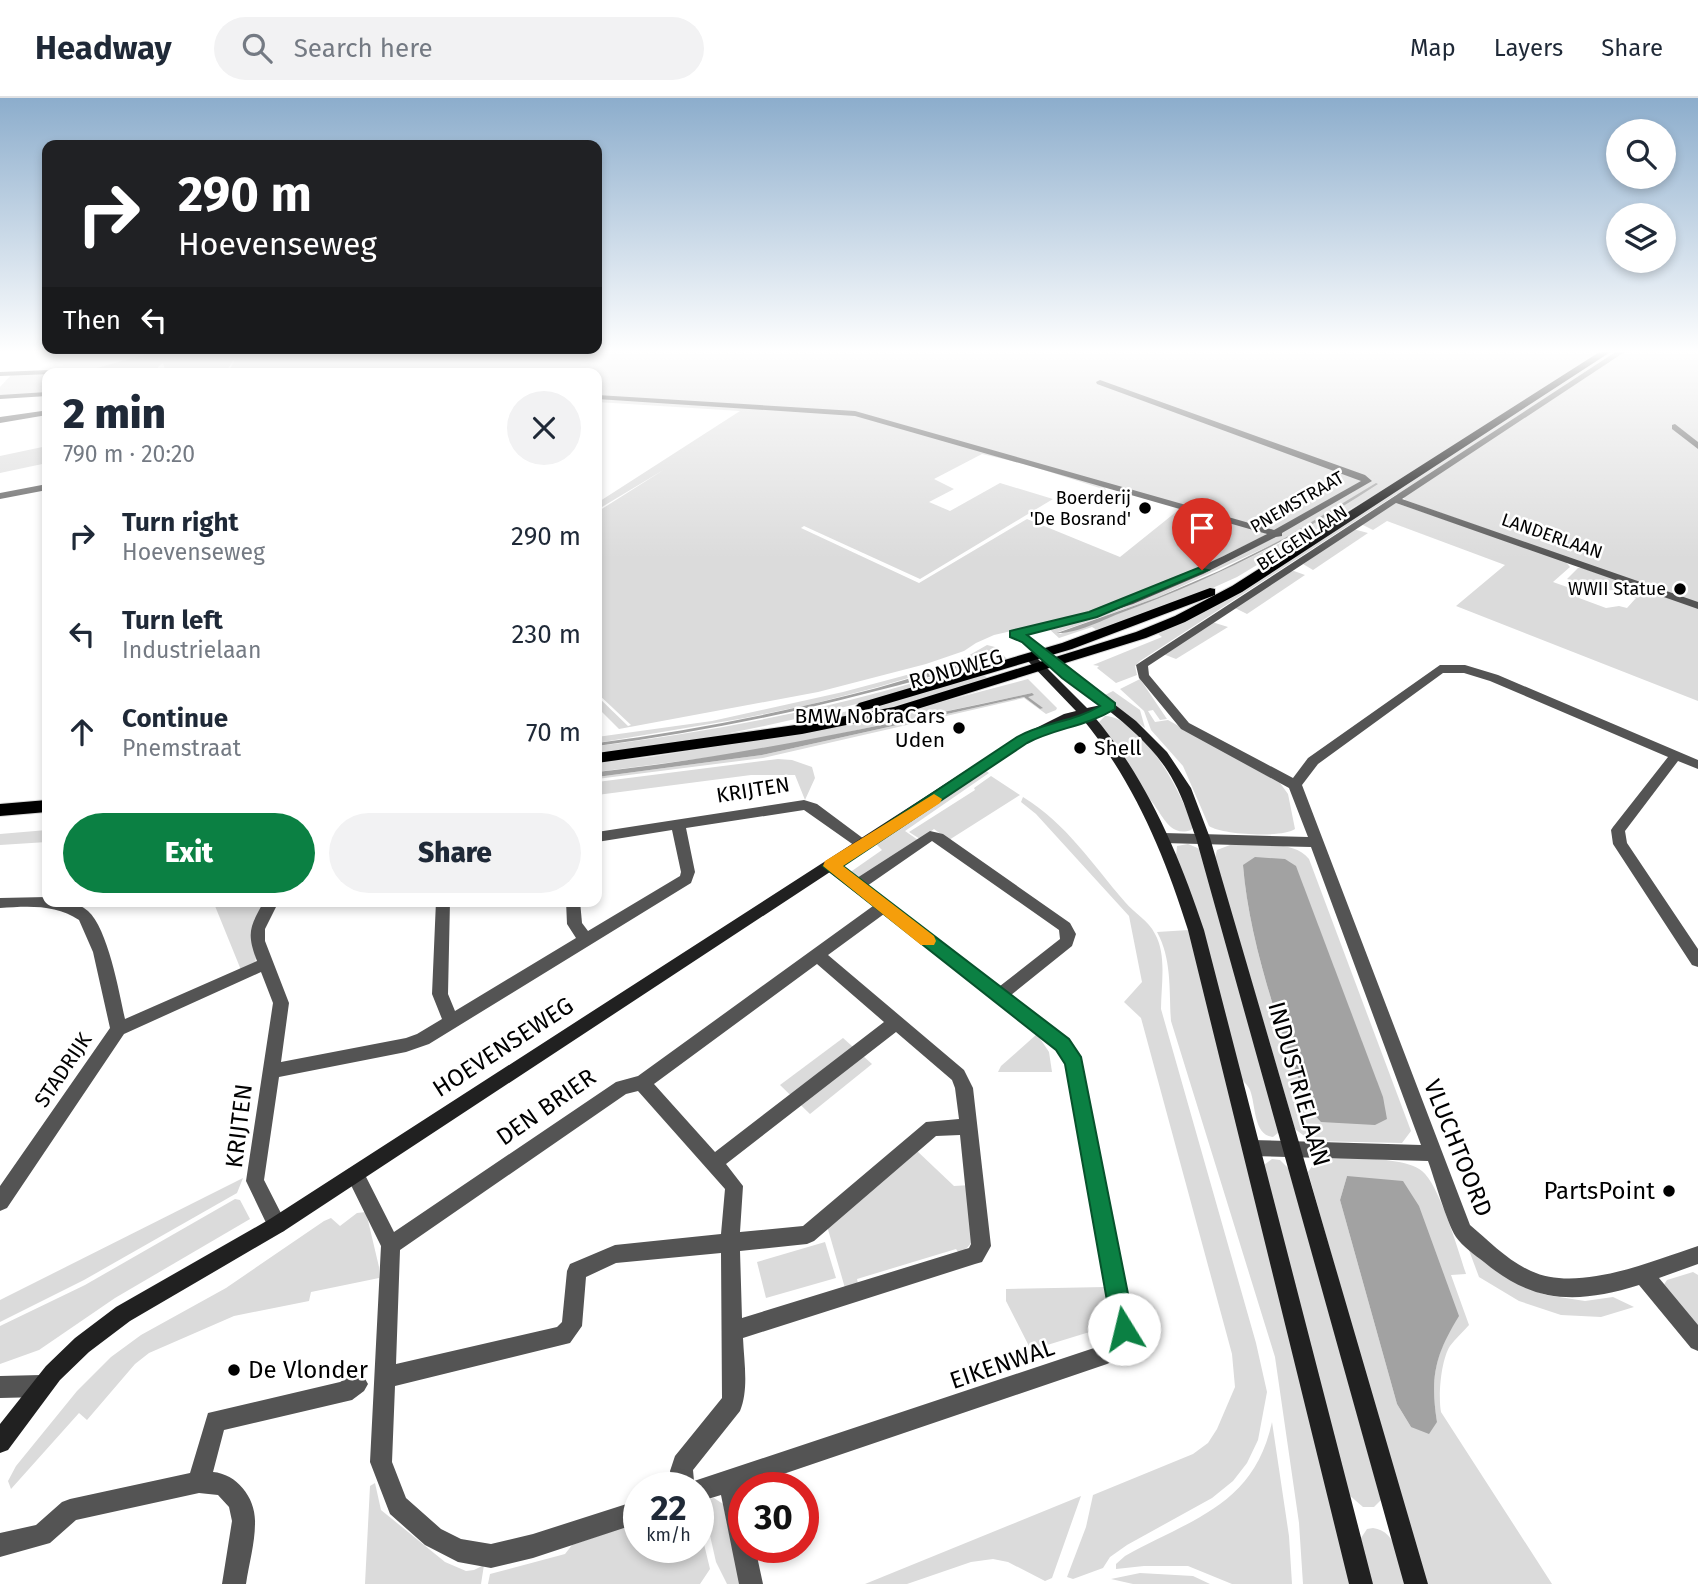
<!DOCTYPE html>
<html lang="en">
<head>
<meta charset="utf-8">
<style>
	:root { --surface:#fff; --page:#f2f2f3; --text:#1f2937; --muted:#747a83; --line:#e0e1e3; --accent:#0b8043 }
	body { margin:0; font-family:"Fira Sans",sans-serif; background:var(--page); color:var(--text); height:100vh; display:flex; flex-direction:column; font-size:26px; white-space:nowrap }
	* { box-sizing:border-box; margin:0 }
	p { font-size:23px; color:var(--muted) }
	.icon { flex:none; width:38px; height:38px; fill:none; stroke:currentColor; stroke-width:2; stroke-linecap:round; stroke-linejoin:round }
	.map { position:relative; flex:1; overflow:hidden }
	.details { position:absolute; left:42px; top:270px; width:560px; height:539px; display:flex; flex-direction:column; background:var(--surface); border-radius:14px; box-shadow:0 4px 10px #0003 }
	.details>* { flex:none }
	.top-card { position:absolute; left:42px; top:42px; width:560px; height:214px; border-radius:14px; box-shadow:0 4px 10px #0003; background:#202124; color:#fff; overflow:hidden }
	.controls { position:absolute; left:1606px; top:21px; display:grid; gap:14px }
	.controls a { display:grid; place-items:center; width:70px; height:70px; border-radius:50%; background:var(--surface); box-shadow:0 4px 10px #0003; font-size:35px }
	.speed { position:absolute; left:623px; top:1374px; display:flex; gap:14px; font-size:35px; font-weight:700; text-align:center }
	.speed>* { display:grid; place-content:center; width:91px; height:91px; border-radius:50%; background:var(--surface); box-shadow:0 4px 10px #0003; line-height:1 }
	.speed small { font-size:18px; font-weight:400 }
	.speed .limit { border:10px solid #d22; background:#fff; color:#111 }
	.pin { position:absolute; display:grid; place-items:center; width:60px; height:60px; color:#fff; margin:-72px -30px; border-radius:50% 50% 50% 0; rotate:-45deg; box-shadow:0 0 7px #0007 }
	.pin .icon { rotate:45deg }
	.me { position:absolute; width:77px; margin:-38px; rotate:351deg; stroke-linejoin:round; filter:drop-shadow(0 0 5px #0008) }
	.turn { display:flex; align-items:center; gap:24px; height:147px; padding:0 21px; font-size:32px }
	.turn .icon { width:91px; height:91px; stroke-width:2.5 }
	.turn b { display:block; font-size:49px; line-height:60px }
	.then { display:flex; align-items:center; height:66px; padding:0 21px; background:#0003; gap:14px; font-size:26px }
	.round { display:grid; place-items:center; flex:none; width:74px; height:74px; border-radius:37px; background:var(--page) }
	.head { display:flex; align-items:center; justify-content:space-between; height:119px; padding:0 21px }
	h1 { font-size:42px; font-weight:800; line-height:52px }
	.action { display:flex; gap:14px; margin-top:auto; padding:14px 21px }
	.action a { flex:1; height:80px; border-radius:42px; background:var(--accent); color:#fff; font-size:28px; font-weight:800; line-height:80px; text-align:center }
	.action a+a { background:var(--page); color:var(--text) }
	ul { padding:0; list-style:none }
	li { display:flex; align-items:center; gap:21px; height:98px; padding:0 21px }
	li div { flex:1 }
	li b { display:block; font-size:26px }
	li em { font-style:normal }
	header { display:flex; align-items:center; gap:42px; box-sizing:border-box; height:98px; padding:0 35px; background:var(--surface); border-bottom:2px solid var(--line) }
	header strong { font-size:33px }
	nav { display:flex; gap:38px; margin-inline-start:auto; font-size:24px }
	.search { width:490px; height:63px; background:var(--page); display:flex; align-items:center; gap:18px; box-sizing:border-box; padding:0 24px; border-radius:38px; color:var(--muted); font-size:26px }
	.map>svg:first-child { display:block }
	.green { fill:#dbdbdb; fill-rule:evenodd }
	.water { fill:#a2a2a2 }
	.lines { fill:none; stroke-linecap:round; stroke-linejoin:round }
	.primary-casing { stroke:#dbdbdb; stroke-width:2 }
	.street { fill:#545454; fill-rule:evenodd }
	.secondary { fill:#212121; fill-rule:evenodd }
	.primary { fill:#000; fill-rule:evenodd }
	.route { fill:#0b8043; stroke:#07532c; stroke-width:2 }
	.slow { fill:#f59e0b }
	.poi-dot { fill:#000; stroke:#fff; stroke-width:2.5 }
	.labels { text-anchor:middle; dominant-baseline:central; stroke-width:5; stroke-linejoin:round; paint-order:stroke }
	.far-poi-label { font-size:18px; fill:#000; stroke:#fff; text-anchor:end }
	.far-street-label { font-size:18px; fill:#000; stroke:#fff }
	.street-label { font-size:21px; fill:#000; stroke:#fff }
	.poi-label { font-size:21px; fill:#000; stroke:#fff; text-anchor:end }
	.near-street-label { font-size:24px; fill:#000; stroke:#fff }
	.near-poi-label { font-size:24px; fill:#000; stroke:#fff; text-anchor:end }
</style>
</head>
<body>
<header>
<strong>Headway</strong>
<div class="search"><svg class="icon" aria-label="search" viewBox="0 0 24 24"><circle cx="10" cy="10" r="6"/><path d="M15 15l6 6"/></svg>Search here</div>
<nav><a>Map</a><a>Layers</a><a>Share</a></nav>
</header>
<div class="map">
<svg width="1698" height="1486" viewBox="0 0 1698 1486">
	<rect width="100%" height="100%" fill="#fff"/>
	<g class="green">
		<path d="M158,253H1698V507L1405,402L1403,398L1397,396L1140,563L1135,568L1137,577L1116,585L1097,570L1099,568L1093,567L1162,539L1158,536L1177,525L1384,391L1237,479L1186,502L1097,532L1092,529L1059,540L1048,530L1204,474L1278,438L1265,435L1266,437L1171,484L1091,515L994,537L976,545L964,553L926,566L818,594L619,631L597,609V598L628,628L631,627L597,595V414L665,371L597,412V405L740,313L597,304V275H228L236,259L225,275H166L163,265L158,269L160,275H101L99,272L97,275H0L97,270ZM982,356L1028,367L1106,392L1104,388L1181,410L1120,459L1027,421L919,485L801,430L804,428L920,481L1053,401L1000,385L950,413L929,404L954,391L934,381ZM1286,440L1288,441C1214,478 1139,510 1060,536L1058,534L1156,500Z"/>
		<path d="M47,275L45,296L0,298V289L12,276Z"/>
		<path d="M47,348V365L0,375V358Z"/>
		<path d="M1396,405L1565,463L1570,469L1553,484L1581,494L1579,500L1606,510L1619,508L1627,510L1636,500L1621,494L1629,486L1698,510V603L1456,508L1505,467L1387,423L1373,432L1361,426Z"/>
		<path d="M1353,431L1368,435L1313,472L1303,466Z"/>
		<path d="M1578,470H1582L1626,485C1613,499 1598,489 1582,484L1579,487L1567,481Z"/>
		<path d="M1294,473L1305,477L1247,516L1235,510L1288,474Z"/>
		<path d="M1212,524L1228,529L1176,561L1163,556Z"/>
		<path d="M987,547L995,549L1010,564C874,603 738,640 597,656V648C730,631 871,604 997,557L992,555L878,589L812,606L745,620L597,645V639L712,623L843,594L944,567L966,559Z"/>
		<path d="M983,576L988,581L863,617L796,627Z"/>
		<path d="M1028,581L1057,610L1056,612L1046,616L1024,600L763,660L597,681V679L762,657L1024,599L1040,611L1042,610L1027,599L1032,595L758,653L597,674V665L650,659L861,625Z"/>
		<path d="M1140,581L1167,621L1160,622L1153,612L1148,613L1155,624L1168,622L1280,685L1288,696L1295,731C1283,740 1222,737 1209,728L1183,668L1151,632L1144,613L1120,591Z"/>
		<path d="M1113,593L1140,612L1145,630L1103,598Z"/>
		<path d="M1105,618C1143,619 1183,698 1193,729L1191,732C1166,741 1161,708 1144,696L1098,625Z"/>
		<path d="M778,661L792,662L812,669L815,680L805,702L795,677H751L597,697V684Z"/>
		<path d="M985,672L989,675L905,733L918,742L862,779L855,780L849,775L882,752L874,744Z"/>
		<path d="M991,678L1020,697L949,742L934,731L920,741L909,734L975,692L974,690Z"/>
		<path d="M1023,699C1067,726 1092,766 1125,804C1134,815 1149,823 1155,836C1167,857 1161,888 1161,911L1256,1245L1267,1294L1258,1342L1247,1365L1233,1383L1212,1400L1127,1447L1110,1459L1103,1470L1073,1481L1067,1479L1086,1429L1093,1397L1193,1356L1208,1345L1217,1331L1235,1289L1232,1256L1141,920L1124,904L1142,884L1129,818L1036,716L1021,704Z"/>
		<path d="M47,732V744L0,747V736Z"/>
		<path d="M1188,746L1200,751L1279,1034L1273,1039C1253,1037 1256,1007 1250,992C1248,987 1243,983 1239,979L1176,758L1177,748Z"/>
		<path d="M1230,747C1253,748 1294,741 1309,761L1411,1033L1402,1045L1311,1043L1295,1031L1215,760L1217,752ZM1243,767L1311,1013C1282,940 1249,845 1243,767Z"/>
		<path d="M213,803H266L255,865L241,872Z"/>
		<path d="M1189,832L1350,1486H1303L1299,1425L1275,1259L1171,923C1169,893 1172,861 1157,834Z"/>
		<path d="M1037,936L1049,954L1052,974H998L1001,968Z"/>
		<path d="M843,940L872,966L810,1016L780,987Z"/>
		<path d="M916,1052L954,1088L971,1087C973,1110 985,1144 959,1155L956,1151L857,1181L858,1186L845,1190L827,1128Z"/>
		<path d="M1272,1061L1280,1062L1289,1071L1381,1402L1374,1409H1363L1348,1396L1264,1067Z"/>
		<path d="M1321,1061C1346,1060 1403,1058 1422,1073C1439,1086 1458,1152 1466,1176L1451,1177L1469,1227C1463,1234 1455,1241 1450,1248C1441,1262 1438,1298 1441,1314L1552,1486H1425L1308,1074L1315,1064ZM1347,1078L1458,1218C1435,1257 1430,1279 1437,1324L1411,1329L1397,1306L1340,1102Z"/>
		<path d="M243,1080L237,1095L84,1182L0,1224V1202Z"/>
		<path d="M235,1101L240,1102L250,1121L115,1200L39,1252L0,1266V1228L85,1187Z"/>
		<path d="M366,1114L379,1169V1180L311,1194L309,1203L234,1218L149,1255L135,1266L87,1322L79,1315L11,1391L8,1383L16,1368L77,1293L111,1259L141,1237L226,1190L324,1123L331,1120L340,1128L357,1115Z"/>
		<path d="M825,1144L836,1180L766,1200L757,1164Z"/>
		<path d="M1467,1147L1527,1190L1546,1197L1585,1203L1613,1199L1634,1209L1601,1219L1561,1217L1519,1203L1479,1179Z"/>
		<path d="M1693,1174L1698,1177V1239L1663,1188L1667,1182Z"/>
		<path d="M1106,1189L1114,1224V1237L1096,1232L1031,1252L1006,1203V1191Z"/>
		<path d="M1272,1324L1289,1438L1292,1486H1232L1188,1468H1144L1116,1471V1466L1125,1458C1191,1421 1254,1408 1272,1324Z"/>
		<path d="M375,1385L381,1412L445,1464L466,1473L474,1472L484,1467L481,1486H365L370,1388Z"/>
		<path d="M1081,1398L1052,1480L1045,1483L1008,1464L993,1461L971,1464L907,1486H865Z"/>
		<path d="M714,1400L723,1406L740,1486H727L716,1464L702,1402Z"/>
		<path d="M698,1421L710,1471L700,1486H488L490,1476L565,1456L572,1447L639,1424V1449H698Z"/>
		<path d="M1373,1430C1398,1433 1400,1466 1406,1486H1371L1361,1440L1367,1431Z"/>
		<path d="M1140,1475L1193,1478L1210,1486H1133L1111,1481Z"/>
	</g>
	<g class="water">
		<path d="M1376,385L1378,386C1296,440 1210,482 1118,516C1101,523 1075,536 1057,535L1156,500L1219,473L1285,440Z"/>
		<path d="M995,554L997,556C954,573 909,585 864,596C776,619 687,636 597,648V645C691,633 785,614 877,590C917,579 956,565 995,554Z"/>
		<path d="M1032,595L1034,597L1028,599L1043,610L1040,611L1024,599L762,657L597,679V674C744,658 887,626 1032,595Z"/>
		<path d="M1255,759L1285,761L1296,768L1383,999L1387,1021L1375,1027L1321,1024L1311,1013C1282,940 1249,845 1243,767Z"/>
		<path d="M1347,1078L1403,1083L1419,1108L1459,1218C1435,1257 1430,1279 1437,1324L1429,1336L1411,1329L1397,1306L1340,1102Z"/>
	</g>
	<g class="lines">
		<g class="primary-casing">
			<g id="primary">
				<path d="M1601,253H1612L1242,494L1185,524L1146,540L901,616L802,636L597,665V655L802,626L894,609L1136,534L1175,518L1232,488Z"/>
				<path d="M1210,490L1215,491V497L1072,551L869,611L864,613L856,608L859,605L1062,545Z"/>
				<path d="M47,702V714L0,718V706Z"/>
			</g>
		</g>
		<g class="street">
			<path d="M1617,253H1626L1402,401L1698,504V511L1396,405L1148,568L1149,577L1189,625L1293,680L1308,660L1440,567H1465L1498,577L1698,662V671L1678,663L1625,733L1627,745L1698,851V869L1692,867L1613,746L1611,732L1613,729L1668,659L1490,583L1464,575H1443L1318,666L1302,687L1470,1127C1489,1143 1508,1163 1531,1173C1578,1195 1652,1163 1698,1148V1166L1659,1180L1698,1227V1253L1691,1250L1639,1187C1578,1206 1534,1206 1484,1164C1475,1157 1462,1148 1456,1139C1446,1123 1435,1082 1428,1063L1251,1058L1245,1056L1242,1050L1245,1044L1251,1042L1421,1047L1311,749L1164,745L1157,740L1164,735L1308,739L1289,690L1181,631L1139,580L1136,567Z"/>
			<path d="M74,271H77V275L0,278V274Z"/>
			<path d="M1100,282L1365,377L1372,383L1282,435V438L1276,439L1203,476L1133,506L1087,521L1024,537L1048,553V557L1044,558L1011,538V534C1037,526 1064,522 1089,514C1151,493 1209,466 1267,436L855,318L597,301V297L855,313L1274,432L1361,383L1097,286L1096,284Z"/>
			<path d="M47,294V298L0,301V297Z"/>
			<path d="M44,309H47V317L0,325V319L42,313Z"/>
			<path d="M1675,326L1698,344V351L1672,331V327Z"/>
			<path d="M47,386V392L0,401V395Z"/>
			<path d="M804,702L817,706L868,744L870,747L868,750H858L804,712L686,730L695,774L691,785L429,946L406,954L279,979L264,1082L287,1127L284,1133L277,1136L270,1133L246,1083L273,905L261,874L124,936L7,1110L0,1113V1088L110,930L93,854L79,822C56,806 27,808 0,810V800L47,799V803C62,803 77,803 88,813C108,831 119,894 125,921L257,863C246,834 250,829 264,803H279L265,831V843L289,905L281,964L406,940L417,936L442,921L432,896L436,803H450L448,896L455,913L576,840L567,826L566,803H580L582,825L588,833L680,778L681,774L672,732L597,744V734Z"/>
			<path d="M930,733L943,736L1070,825L1076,836L1072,848L1011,897L1069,941L1082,964L1134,1231C1128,1245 1122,1260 1107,1266L742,1390L744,1449H755L763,1486H739L721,1397L698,1404V1390H673L670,1373L675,1358L722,1300L721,1155L616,1165L586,1179L582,1228L570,1245L395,1288L392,1364L406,1400L441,1431L461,1441L491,1446L533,1436L639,1402V1425L533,1460L491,1470L458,1464L425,1447L390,1416L370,1364L381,1148L346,1077L348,1071L355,1069L362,1071L394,1134L616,984L638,978L873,808L826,772L824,768L826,764H836L857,780ZM932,743L1059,832L1060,841L1000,888L867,788ZM884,816L1057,951L1066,965L1114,1230L1100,1248L694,1383L693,1372L740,1313C749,1291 744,1264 743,1240L975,1166L982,1164L991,1148L973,990L964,972L828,857ZM817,866L884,924L715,1054L654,986ZM896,934L952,982L955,990L959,1021L926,1024L803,1128L740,1134L743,1088L726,1066ZM638,993L725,1091L721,1136L615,1147L570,1166L567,1173L562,1224L557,1229L396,1266L400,1152L626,996ZM960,1037L971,1146L969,1150L742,1220L740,1153L807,1146L814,1143L936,1038Z"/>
			<path d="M357,1275L364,1279L368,1286L364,1293L352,1302L224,1332L213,1374C237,1376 256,1400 255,1425C255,1445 249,1466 246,1486H222L232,1423L229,1409L218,1397L199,1395L76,1422L50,1445L0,1459V1435L36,1427L62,1404L70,1401L190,1375L208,1315L340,1284Z"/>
			<path d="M41,1277L49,1280L52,1288L49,1296L41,1299L0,1300V1278Z"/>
		</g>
		<path class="secondary" d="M1044,552L1136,623L1167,654L1191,690L1210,740L1428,1486H1404L1196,740C1189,721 1184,702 1174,684C1159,655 1133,632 1108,612L1092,616C1146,679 1178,754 1204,832L1373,1486H1349L1188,832C1164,755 1133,682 1081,619L1026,645L284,1133L130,1223L89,1254L60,1282L8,1352L0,1355V1326L46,1268L75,1240L116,1209L270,1121L1018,639L1064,616L1076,613L1026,561V557H1034L1087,610L1101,607L1040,557V553Z"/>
		<use href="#primary" class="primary"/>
	</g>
	<linearGradient id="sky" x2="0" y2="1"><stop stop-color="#8cadcc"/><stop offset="0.55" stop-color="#fff"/><stop offset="1" stop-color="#fff" stop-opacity="0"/></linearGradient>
	<rect width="1698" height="461" fill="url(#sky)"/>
	<path class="route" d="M1198,470L1208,472L1097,519L1027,537L1115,605V611C1085,629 1055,630 1027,645L843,768L1069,941L1081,959L1135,1231L1132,1239L1124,1242L1116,1239L1112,1231L1065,966L1056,952L823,768L1017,639C1043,624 1074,624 1100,608L1062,580L1022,544L1010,539V533L1089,514Z"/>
	<path class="slow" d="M934,696L942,701L940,705L843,768L934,838L936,843L934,847H921L823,768L825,763Z"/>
	<g class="poi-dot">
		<circle cx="1145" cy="410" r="7"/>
		<circle cx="1680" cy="491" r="7"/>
		<circle cx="959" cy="630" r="7"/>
		<circle cx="1080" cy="650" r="7"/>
		<circle cx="1669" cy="1093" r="7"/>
		<circle cx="234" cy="1272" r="7"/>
	</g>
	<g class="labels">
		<g class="far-poi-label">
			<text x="1131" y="400">Boerderij<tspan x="1131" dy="21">'De Bosrand'</tspan></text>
			<text x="1666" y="491">WWII Statue</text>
		</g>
		<g class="far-street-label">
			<text transform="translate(1297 404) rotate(-30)">PNEMSTRAAT</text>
			<text transform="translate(1552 438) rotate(19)">LANDERLAAN</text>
			<text transform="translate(1302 440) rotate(-33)">BELGENLAAN</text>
		</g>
		<g class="street-label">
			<text transform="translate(956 571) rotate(-16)">RONDWEG</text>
			<text transform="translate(753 692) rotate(-9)">KRIJTEN</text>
			<text transform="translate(63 972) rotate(-56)">STADRIJK</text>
		</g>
		<g class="poi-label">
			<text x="945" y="618">BMW NobraCars<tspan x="945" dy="24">Uden</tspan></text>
			<text x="1094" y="650" text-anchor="start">Shell</text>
		</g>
		<g class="near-street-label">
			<text transform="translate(503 949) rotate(-33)">HOEVENSEWEG</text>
			<text transform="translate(1299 986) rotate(74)">INDUSTRIELAAN</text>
			<text transform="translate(546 1009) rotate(-35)">DEN BRIER</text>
			<text transform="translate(239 1028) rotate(-83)">KRIJTEN</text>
			<text transform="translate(1458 1050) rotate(68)">VLUCHTOORD</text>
			<text transform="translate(1002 1266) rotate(-19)">EIKENWAL</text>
		</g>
		<g class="near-poi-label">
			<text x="1655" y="1093">PartsPoint</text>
			<text x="248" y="1272" text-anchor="start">De Vlonder</text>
		</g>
	</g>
</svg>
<div class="controls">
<a><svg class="icon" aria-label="search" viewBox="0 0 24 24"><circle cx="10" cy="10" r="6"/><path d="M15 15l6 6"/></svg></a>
<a><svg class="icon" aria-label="layers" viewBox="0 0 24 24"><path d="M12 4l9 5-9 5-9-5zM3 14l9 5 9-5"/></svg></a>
</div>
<div class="speed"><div>22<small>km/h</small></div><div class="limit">30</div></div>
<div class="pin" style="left:1202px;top:472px;background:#d93025"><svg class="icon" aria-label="arrive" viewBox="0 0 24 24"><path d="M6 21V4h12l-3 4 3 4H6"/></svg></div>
<svg class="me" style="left:1124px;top:1231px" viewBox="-20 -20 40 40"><circle r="19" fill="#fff"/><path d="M0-13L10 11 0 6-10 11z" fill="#0b8043"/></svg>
<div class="top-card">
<div class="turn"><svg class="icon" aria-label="right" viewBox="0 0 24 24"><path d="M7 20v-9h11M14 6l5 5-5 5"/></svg><div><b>290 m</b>Hoevenseweg</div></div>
<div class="then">Then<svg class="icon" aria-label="left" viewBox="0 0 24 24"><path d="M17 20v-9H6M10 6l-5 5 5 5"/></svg></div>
</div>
<section class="details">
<div class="head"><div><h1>2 min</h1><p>790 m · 20:20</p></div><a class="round"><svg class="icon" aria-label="close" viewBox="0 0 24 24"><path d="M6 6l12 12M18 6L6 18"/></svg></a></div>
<ul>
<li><svg class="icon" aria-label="right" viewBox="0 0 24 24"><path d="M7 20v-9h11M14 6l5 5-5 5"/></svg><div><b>Turn right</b><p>Hoevenseweg</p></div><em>290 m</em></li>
<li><svg class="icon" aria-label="left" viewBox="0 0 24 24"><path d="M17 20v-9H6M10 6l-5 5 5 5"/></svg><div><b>Turn left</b><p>Industrielaan</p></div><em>230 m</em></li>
<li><svg class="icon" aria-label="ahead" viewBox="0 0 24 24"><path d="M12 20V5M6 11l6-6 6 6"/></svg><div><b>Continue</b><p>Pnemstraat</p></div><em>70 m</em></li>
</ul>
<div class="action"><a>Exit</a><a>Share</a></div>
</section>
</div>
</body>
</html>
